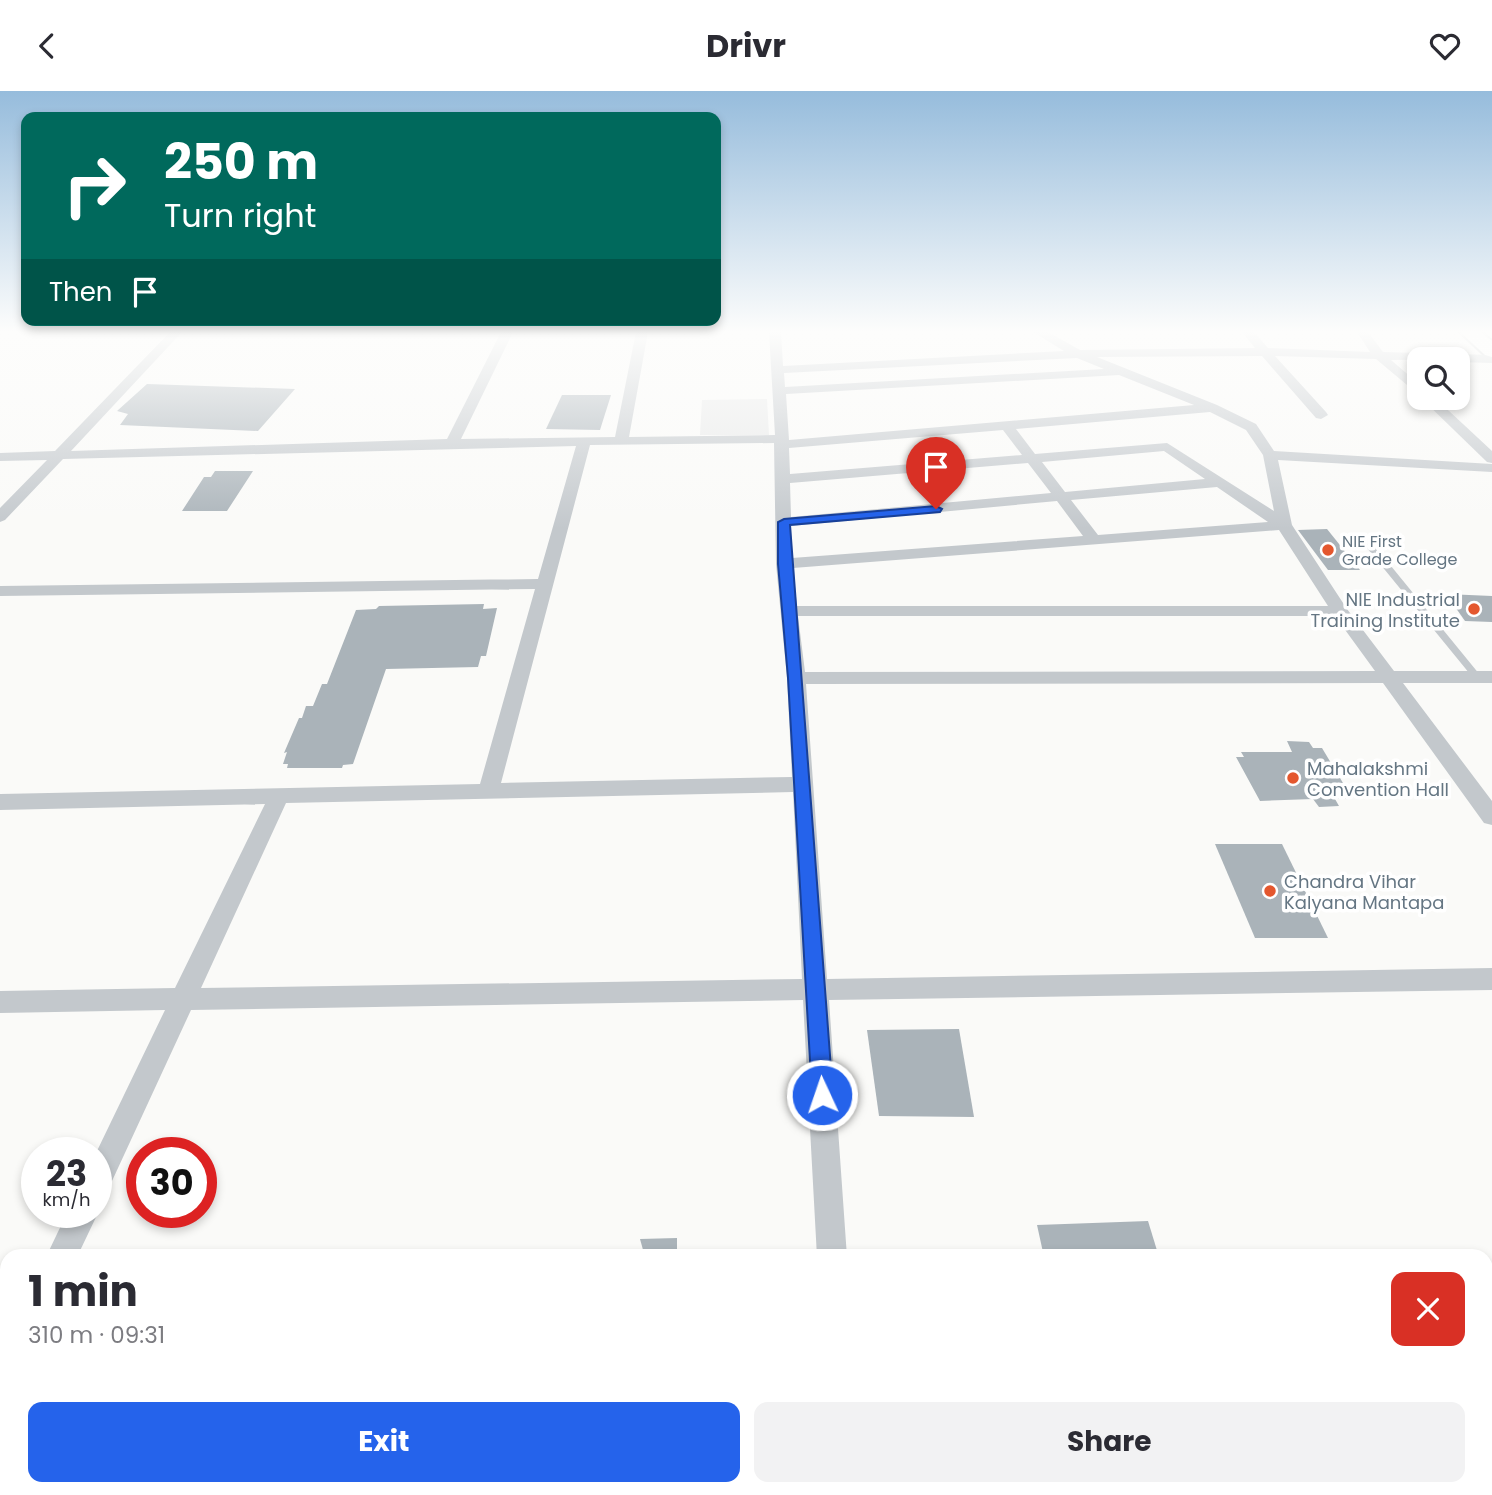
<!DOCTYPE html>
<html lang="en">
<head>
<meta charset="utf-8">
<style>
	:root { --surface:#fff; --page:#f2f2f3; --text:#2b2b33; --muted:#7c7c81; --accent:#2563eb }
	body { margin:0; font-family:Poppins,sans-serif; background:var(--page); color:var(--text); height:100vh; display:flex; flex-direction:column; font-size:26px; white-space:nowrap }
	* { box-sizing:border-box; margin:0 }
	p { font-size:23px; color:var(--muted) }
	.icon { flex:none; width:38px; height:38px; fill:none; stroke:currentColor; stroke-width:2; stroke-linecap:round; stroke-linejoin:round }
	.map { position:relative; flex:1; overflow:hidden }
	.details { position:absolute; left:0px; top:1158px; width:1493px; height:247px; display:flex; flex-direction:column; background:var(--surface); border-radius:21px 21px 0 0; box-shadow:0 4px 10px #0003 }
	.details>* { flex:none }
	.hud { position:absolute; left:21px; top:21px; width:700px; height:214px; border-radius:14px; box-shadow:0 4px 10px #0003; background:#00695c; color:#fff; overflow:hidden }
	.controls { position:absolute; left:1407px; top:256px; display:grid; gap:14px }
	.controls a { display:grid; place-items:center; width:63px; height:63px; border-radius:14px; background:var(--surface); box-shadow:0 4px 10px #0003; font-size:35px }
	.speed { position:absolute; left:21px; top:1046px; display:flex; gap:14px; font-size:35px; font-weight:700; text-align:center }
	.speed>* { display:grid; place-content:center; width:91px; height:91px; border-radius:50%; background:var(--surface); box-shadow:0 4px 10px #0003; line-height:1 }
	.speed small { font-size:18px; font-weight:400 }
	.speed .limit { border:10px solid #d22; background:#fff; color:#111 }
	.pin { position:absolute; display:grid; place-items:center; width:60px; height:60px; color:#fff; margin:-72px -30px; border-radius:50% 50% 50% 0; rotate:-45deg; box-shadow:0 0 7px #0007 }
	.pin .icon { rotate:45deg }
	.me { position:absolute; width:77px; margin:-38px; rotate:357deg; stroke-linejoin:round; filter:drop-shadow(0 0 5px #0008) }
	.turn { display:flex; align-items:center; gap:24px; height:147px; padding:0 28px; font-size:32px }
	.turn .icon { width:91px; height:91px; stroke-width:2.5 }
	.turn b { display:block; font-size:49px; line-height:60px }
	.then { display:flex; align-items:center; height:66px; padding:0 28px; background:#0003; gap:14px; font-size:26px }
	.round { display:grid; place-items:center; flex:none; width:74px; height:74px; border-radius:14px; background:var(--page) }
	.summary { display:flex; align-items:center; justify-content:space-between; height:119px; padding:0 28px }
	h1 { font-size:42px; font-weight:700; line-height:52px }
	.button { display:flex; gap:14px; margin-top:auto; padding:14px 28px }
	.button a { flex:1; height:80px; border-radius:14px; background:var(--accent); color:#fff; font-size:28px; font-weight:700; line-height:80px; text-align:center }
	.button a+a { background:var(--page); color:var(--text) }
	header { display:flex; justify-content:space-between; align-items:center; height:91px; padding:0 28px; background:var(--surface); font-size:32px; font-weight:700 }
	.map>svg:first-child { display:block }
	.built { fill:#e8e9e9 }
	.building { fill:#aab3b9 }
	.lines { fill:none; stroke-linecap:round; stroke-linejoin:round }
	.primary-casing { stroke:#b5babe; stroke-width:4 }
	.lane { fill:#c3c8cc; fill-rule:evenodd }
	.street { fill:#c3c8cc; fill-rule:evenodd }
	.primary { fill:#fff; fill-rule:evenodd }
	.route { fill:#2563eb; stroke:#184099; stroke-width:2 }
	.poi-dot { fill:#e4572e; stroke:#fff; stroke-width:2.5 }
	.labels { text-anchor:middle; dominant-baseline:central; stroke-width:7; stroke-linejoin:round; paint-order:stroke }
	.far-poi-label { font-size:16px; fill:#657683; stroke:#fff; text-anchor:start }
	.poi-label { font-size:18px; fill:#657683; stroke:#fff; text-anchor:start }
</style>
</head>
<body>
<header><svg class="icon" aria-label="back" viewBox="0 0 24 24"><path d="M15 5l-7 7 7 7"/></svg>Drivr<svg class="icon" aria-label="heart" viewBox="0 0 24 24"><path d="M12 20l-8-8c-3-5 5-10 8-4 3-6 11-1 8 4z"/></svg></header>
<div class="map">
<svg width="1492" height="1404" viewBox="0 0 1492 1404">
	<rect width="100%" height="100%" fill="#fafaf8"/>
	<path class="built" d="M767,308L769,344H700L702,309Z"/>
	<g class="building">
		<path d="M147,293L295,298L258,340L120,334L128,323L117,320Z"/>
		<path d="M562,304H611L600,339L546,338Z"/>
		<path d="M215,380H253L227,420H182L204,386H211Z"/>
		<path d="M1327,438L1360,479H1328L1298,439Z"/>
		<path d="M1446,503L1492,505V531L1465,530Z"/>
		<path d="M484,513L483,518L497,517L486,565H481L478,576L386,578L353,673L343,674L342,677H287L288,673H283L287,661L284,662L299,627H302L306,615H313L322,593H327L356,519L376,518L379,515Z"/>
		<path d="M1287,650L1309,651L1313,657H1322L1352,707L1335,708L1339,715L1319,716L1313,708L1260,710L1236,666H1244L1241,661H1292Z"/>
		<path d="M1215,753H1282L1328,847H1255Z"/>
		<path d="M959,938L974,1026L879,1025L867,939Z"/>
		<path d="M1148,1130L1159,1166H1044L1037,1134Z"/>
		<path d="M677,1147V1166H645L640,1148Z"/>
	</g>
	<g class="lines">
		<g class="primary-casing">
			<path id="primary" d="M1460,241H1481L1492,250V266L1485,264Z"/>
		</g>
		<path class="lane" d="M1367,453H1373L1480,584L1482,586L1480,588H1474L1367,457Z"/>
		<g class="street">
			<path d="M170,241H182L71,360L447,348L501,241H513L461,348L615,346L636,241H648L629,346L775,344L769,241H781L783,275L1064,260L1033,241H1048L1080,259L1255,257L1242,241H1254L1268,257L1370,261L1357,241H1368L1383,261L1492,264V272L1458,271V268L1391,269L1419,293V304L1376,268L1275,265L1326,321L1328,324L1321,328L1316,327L1262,265L1097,266L1217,314L1256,333L1274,360L1492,373V381L1278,369L1292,434L1347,518L1394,580H1492V592H1403L1492,710V734L1484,732L1383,592L806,593L827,888L1492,877V899L829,909L847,1166H817L803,909L191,919L106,1103L96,1107V1062L165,919L0,922V900L175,897L265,713L0,719V703L480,693L535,498L0,505V495L538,488L576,355L63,368L5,429L0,431V417L47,369L0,370V362L55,360ZM1077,267L1104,278L785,296L784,282ZM1119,284L1194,314L789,349L786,303ZM1210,321L1246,339L1263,364L1274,420L1167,352L1035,363L1016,338ZM1003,339L1022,364L790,383L789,357ZM774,352L776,473L787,587L792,686L501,692L590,354ZM1164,360L1205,388L1065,401L1042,371ZM1028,372L1051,402L791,426L790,392ZM1217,396L1268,431L1098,444L1071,409ZM1057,410L1083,445L792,467L791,435ZM1279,439L1328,515H797L793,477ZM798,525H1335L1375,580L805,581ZM793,701L802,888L201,897L286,712Z"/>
			<path d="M1420,306H1434L1492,360V372L1487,371Z"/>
			<path d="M96,1118L98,1122L77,1166H46L67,1122H96Z"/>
			<path d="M7,1262V1307L0,1309V1265Z"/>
			<path d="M1492,1366V1400L1478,1398H1486V1367Z"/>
			<rect x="828" y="1398" width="36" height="6"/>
			<path d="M1252,1398H1346L1344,1404H1249Z"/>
		</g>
		<use href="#primary" class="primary"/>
	</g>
	<linearGradient id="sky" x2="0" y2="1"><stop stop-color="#96bcdc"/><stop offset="0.55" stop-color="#fdfdfc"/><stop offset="1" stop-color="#fdfdfc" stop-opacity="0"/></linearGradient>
	<rect width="1492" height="438" fill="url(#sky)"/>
	<path class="route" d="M936,415L942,418L940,421L790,434L833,1004L830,1011L822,1014L815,1011L812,1004L788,587L778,473V431L784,428Z"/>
	<g class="poi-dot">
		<circle cx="1328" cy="459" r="7"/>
		<circle cx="1474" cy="518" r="7"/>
		<circle cx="1293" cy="687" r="7"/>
		<circle cx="1270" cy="800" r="7"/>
	</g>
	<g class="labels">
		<g class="far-poi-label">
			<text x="1342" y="450">NIE First<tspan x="1342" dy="18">Grade College</tspan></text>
		</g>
		<g class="poi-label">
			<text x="1460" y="508" text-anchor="end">NIE Industrial<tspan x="1460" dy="21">Training Institute</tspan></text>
			<text x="1307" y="677">Mahalakshmi<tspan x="1307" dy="21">Convention Hall</tspan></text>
			<text x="1284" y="790">Chandra Vihar<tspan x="1284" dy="21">Kalyana Mantapa</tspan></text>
		</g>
	</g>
</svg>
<div class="controls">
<a><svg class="icon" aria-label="search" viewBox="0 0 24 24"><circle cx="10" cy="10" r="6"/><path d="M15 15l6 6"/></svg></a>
</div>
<div class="speed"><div>23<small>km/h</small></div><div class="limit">30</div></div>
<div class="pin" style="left:936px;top:418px;background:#d93025"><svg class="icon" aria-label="arrive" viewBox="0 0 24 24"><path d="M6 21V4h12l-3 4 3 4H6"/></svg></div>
<svg class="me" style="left:822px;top:1004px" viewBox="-20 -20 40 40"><circle r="17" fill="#2563eb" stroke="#fff" stroke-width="3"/><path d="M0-11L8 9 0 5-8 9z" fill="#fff"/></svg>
<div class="hud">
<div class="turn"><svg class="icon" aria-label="right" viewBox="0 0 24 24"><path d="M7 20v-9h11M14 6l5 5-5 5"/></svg><div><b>250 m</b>Turn right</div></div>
<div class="then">Then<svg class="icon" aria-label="arrive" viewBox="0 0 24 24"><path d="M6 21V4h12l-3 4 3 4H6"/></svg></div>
</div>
<section class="details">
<div class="summary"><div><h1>1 min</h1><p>310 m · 09:31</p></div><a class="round" style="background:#d93025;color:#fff"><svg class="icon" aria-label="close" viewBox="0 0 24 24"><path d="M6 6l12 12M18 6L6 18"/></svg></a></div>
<div class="button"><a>Exit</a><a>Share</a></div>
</section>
</div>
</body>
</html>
